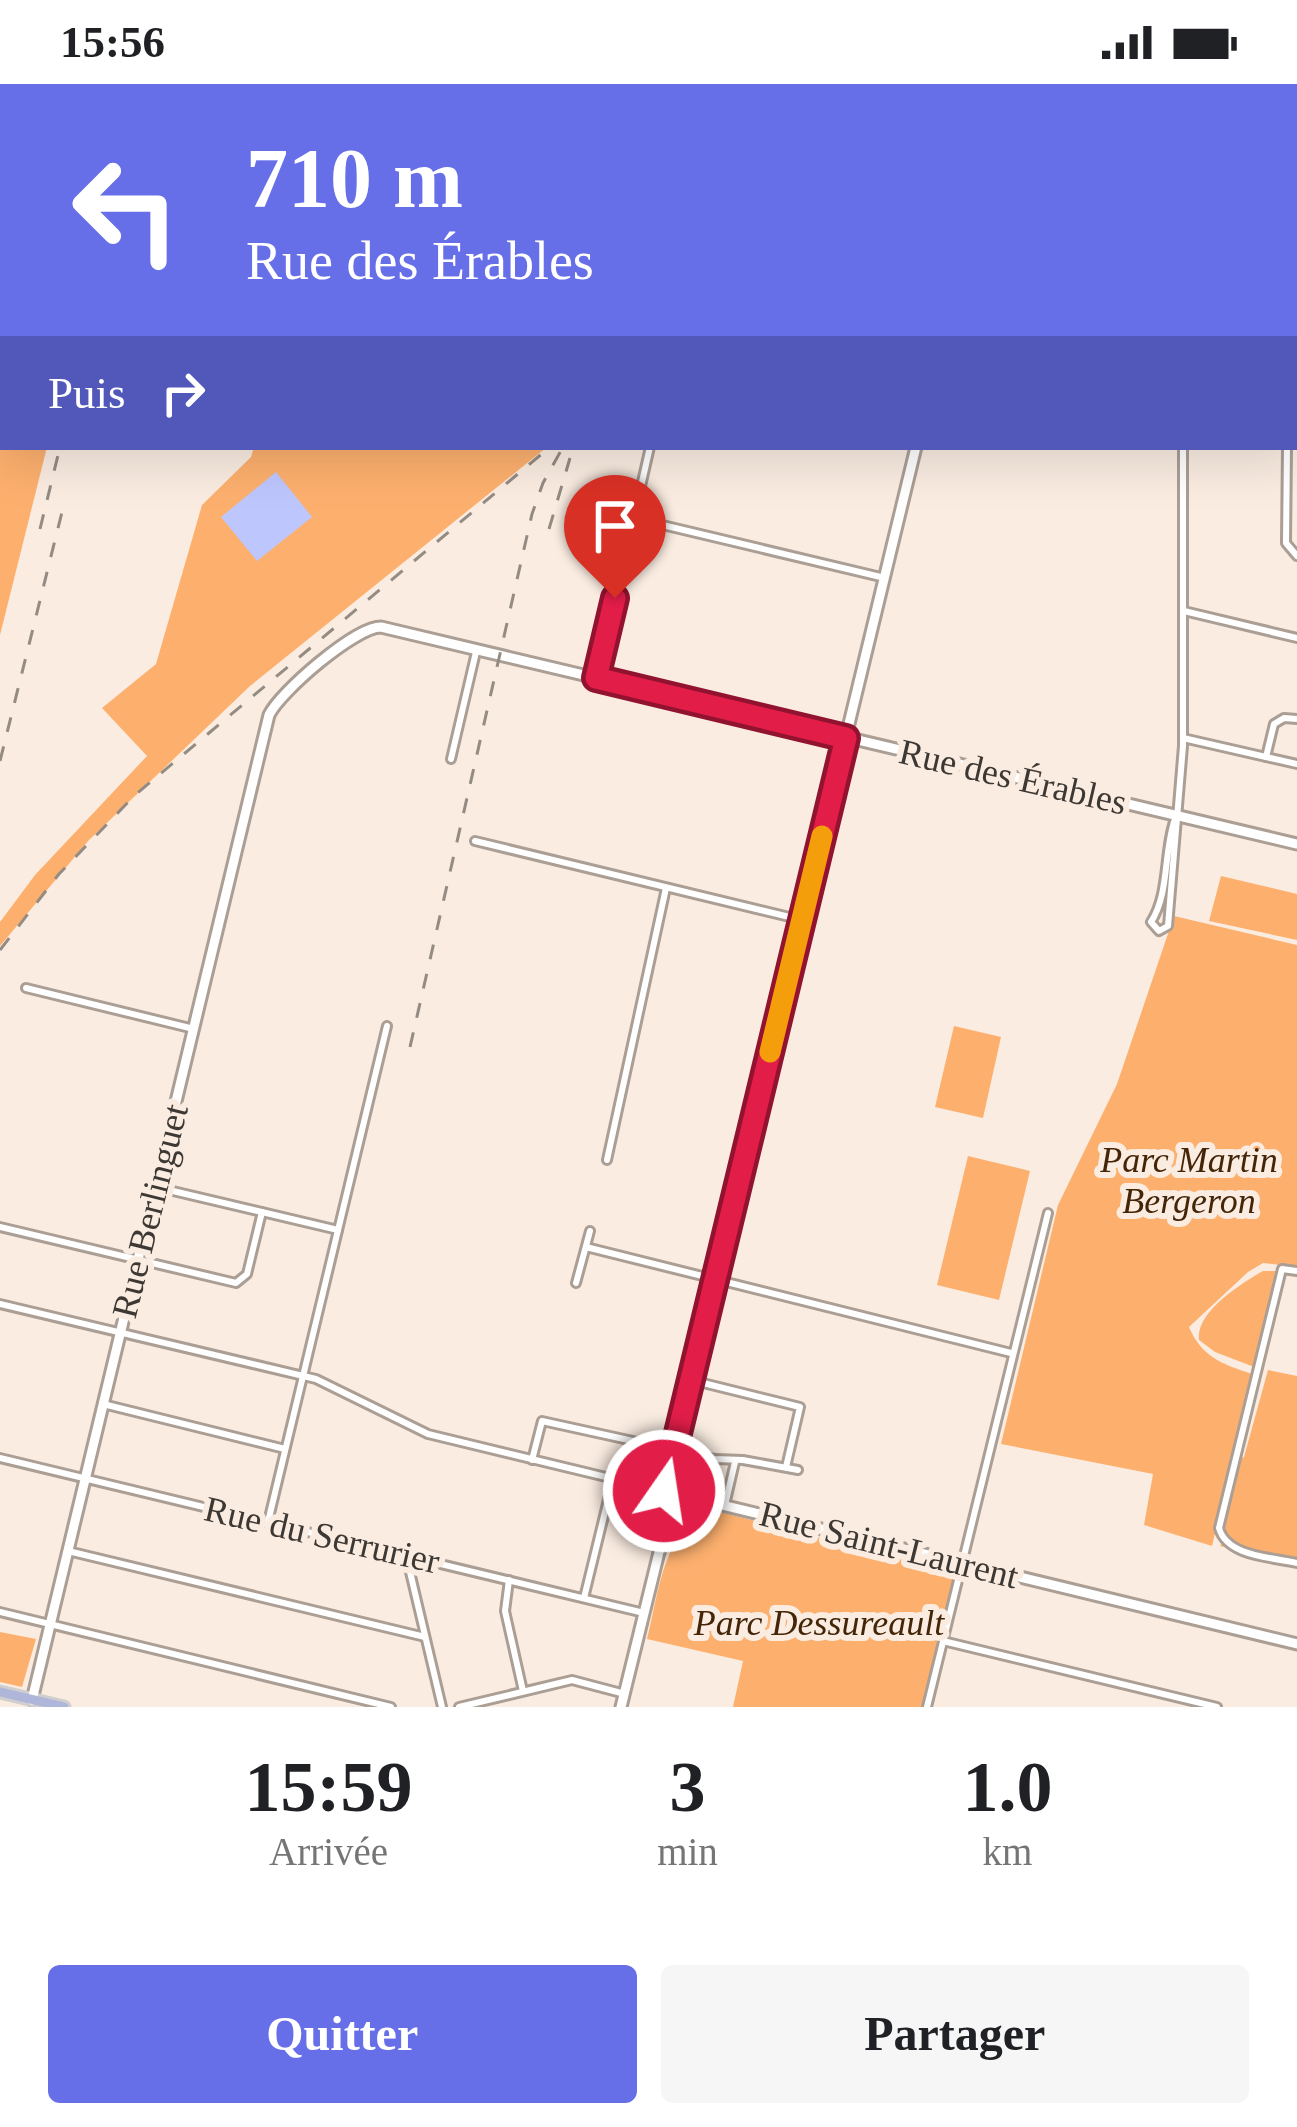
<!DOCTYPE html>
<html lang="fr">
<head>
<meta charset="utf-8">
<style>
	:root { --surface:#fff; --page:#f6f6f6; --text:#202124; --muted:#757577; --accent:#676fe8 }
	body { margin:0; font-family:"Times New Roman",serif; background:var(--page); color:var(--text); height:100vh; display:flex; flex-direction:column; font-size:45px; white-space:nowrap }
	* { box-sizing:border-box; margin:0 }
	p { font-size:39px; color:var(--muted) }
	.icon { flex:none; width:66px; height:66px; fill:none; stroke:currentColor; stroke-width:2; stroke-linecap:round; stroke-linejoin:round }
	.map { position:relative; height:1623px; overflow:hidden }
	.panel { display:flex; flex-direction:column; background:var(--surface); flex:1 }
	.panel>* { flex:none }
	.hud { position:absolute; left:0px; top:0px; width:1299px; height:366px; box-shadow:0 12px 48px #0002; background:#676fe8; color:#fff; overflow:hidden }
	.pin { position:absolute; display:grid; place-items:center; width:102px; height:102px; color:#fff; margin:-123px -51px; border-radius:50% 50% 50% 0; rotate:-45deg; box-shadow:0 0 12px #0007 }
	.pin .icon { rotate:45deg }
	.me { position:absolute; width:132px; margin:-66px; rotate:13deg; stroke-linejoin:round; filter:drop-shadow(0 0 9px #0008) }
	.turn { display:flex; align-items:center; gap:42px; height:252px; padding:0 48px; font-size:54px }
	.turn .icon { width:156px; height:156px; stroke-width:2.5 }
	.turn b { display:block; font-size:84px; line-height:102px }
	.then { display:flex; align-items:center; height:114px; padding:0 48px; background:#0003; gap:24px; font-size:45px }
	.eta { display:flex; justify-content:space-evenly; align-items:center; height:204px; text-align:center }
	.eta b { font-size:72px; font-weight:800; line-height:84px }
	.button { display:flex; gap:24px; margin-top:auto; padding:24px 48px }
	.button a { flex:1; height:138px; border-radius:12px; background:var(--accent); color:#fff; font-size:48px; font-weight:800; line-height:138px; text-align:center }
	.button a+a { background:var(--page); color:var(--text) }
	.status { display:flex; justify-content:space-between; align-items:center; height:84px; padding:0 60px; background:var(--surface); direction:ltr }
	.status svg { height:33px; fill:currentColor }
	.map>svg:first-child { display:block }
	.green { fill:#fdb06e }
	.water { fill:#bdc7fe }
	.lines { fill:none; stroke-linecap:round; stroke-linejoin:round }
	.street-casing { stroke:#ab9e94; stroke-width:12 }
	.secondary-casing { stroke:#ab9e94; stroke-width:15 }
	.primary-casing { stroke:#d0cfce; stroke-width:15 }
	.street { stroke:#fff; stroke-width:6 }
	.secondary { stroke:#fff; stroke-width:9 }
	.primary { stroke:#b0b6da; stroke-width:9 }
	.rail { stroke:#948b83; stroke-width:3; stroke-dasharray:15 15; stroke-linecap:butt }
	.route-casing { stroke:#92132f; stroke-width:30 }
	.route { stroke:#e11d48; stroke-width:21 }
	.slow { stroke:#f59e0b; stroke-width:21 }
	.labels { text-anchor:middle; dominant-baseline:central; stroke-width:12; stroke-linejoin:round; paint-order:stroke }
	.street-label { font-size:36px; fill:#3d3833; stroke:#faece1 }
	.park-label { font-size:36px; font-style:italic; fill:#452507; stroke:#faece1 }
</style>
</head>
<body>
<div class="status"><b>15:56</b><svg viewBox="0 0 49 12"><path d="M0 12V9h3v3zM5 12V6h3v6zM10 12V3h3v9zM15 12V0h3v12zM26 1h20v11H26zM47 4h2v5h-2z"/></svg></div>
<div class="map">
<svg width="1297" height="1623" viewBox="0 0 1297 1623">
	<rect width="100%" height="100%" fill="#faece1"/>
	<g class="green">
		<path d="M0,0H138L3,3V363H47L0,551Z"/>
		<path d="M382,0H907L912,3H394Z"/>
		<path d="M254,363H547L250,602L89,756L0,862V838L35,791L147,672L102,624L156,580L202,421L251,373Z"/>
		<path d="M1221,792L1297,810V856L1209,837Z"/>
		<path d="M1174,832L1297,861V1183L1263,1179L1248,1188L1189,1243C1203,1276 1226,1281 1258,1292L1235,1377L1244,1373L1268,1286L1297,1292V1479L1220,1462L1225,1454L1218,1437L1212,1462L1144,1441L1153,1390L1001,1360L1058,1121L1117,1000Z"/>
		<path d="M954,942L1001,953L983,1034L935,1023Z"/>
		<path d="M968,1072L1030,1087L999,1216L937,1201Z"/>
		<path d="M1263,1187H1283L1262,1286L1215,1268L1199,1256C1195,1228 1242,1199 1263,1187Z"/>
		<path d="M720,1428L959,1489L926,1623H733L743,1577L647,1555C659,1510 663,1435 720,1428Z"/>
		<path d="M0,1548L36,1555L22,1603L0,1598Z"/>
	</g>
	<path class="water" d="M276,388L312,433L257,477L221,433Z"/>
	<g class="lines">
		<g class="street-casing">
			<g id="street">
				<path d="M1296,136H1297"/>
				<path d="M1296,226L1297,227"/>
				<path d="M1287,363L1286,459L1297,472"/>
				<path d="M633,434L885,494"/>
				<path d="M1184,527L1297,554"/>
				<path d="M597,594L650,363"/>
				<path d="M1183,654L1297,680"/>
				<path d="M1266,673L1274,640L1284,634L1297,635"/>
				<path d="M451,675L476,568"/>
				<path d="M1176,732C1163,765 1170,809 1151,838L1159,847L1168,842L1183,662V363"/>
				<path d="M475,757L802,836"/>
				<path d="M26,904L194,945"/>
				<path d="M607,1076L666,804"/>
				<path d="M156,1103L338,1146"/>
				<path d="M0,1143L236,1199L247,1190L262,1128"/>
				<path d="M586,1163L1011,1269"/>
				<path d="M1297,1187L1282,1185L1219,1444C1227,1473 1272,1473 1297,1479"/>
				<path d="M576,1199L590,1147"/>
				<path d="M0,1220L316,1295L428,1350L664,1407"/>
				<path d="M691,1296L800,1323L786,1383"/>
				<path d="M103,1320L285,1365"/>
				<path d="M0,1374L644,1529"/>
				<path d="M532,1376L542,1337L715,1375L743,1376L798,1386"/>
				<path d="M725,1421L735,1378"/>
				<path d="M268,1438L387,942"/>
				<path d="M68,1467L425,1553"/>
				<path d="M406,1471L442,1623"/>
				<path d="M509,1496L505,1527L523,1607"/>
				<path d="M584,1514L613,1395"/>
				<path d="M0,1528L391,1623"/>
				<path d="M943,1557L1217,1623"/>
				<path d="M459,1623L572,1596L625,1610"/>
				<path d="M927,1623L1048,1129"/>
			</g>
		</g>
		<g class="secondary-casing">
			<g id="secondary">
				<path d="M911,0L917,3"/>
				<path d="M1296,48L1297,49"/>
				<path d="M664,1407L1297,1560"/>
				<path d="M664,1451L678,1431L706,1420"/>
				<path d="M32,1616L269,631C280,608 355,543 381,543L1297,760"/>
				<path d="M621,1623L662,1456L666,1396L916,363"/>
			</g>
		</g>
		<g class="primary-casing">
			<path id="primary" d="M0,1608L64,1623"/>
		</g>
		<use href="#street" class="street"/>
		<use href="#secondary" class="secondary"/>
		<use href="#primary" class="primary"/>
		<g class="rail">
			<path d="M150,3L151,0"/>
			<path d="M982,3L986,0"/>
			<path d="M40,445L60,363"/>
			<path d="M549,445L570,374"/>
			<path d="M0,677L64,420"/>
			<path d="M0,866L59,790L135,711L550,363"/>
			<path d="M410,963L532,430L543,399L563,363"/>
		</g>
	</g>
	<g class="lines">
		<g class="route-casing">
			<path id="route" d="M615,514L596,594L846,654L664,1407"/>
		</g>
		<use href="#route" class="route"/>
		<path class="slow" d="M770,968L822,752"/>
	</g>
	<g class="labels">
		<g class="street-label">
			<text transform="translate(1013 693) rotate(13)">Rue des Érables</text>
			<text transform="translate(150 1127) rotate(-76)">Rue Berlinguet</text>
			<text transform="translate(322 1451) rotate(13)">Rue du Serrurier</text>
			<text transform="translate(889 1461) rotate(14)">Rue Saint-Laurent</text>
		</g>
		<g class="park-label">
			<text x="1189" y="1076">Parc Martin<tspan x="1189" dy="41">Bergeron</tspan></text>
			<text x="819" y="1539">Parc Dessureault</text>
		</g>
	</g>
</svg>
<div class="pin" style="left:615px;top:514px;background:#d93025"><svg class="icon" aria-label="arrive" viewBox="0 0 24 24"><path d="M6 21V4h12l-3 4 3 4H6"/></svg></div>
<svg class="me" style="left:664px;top:1407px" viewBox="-20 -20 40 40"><circle r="17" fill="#e11d48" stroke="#fff" stroke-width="3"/><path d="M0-11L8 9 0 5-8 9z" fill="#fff"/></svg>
<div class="hud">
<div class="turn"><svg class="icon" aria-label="left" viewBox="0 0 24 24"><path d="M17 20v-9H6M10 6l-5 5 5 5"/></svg><div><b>710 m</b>Rue des Érables</div></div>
<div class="then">Puis<svg class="icon" aria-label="right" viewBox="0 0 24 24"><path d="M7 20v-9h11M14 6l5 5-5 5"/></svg></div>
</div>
</div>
<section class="panel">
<div class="eta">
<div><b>15:59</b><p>Arrivée</p></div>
<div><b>3</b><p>min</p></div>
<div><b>1.0</b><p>km</p></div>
</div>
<div class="button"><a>Quitter</a><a>Partager</a></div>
</section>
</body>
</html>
